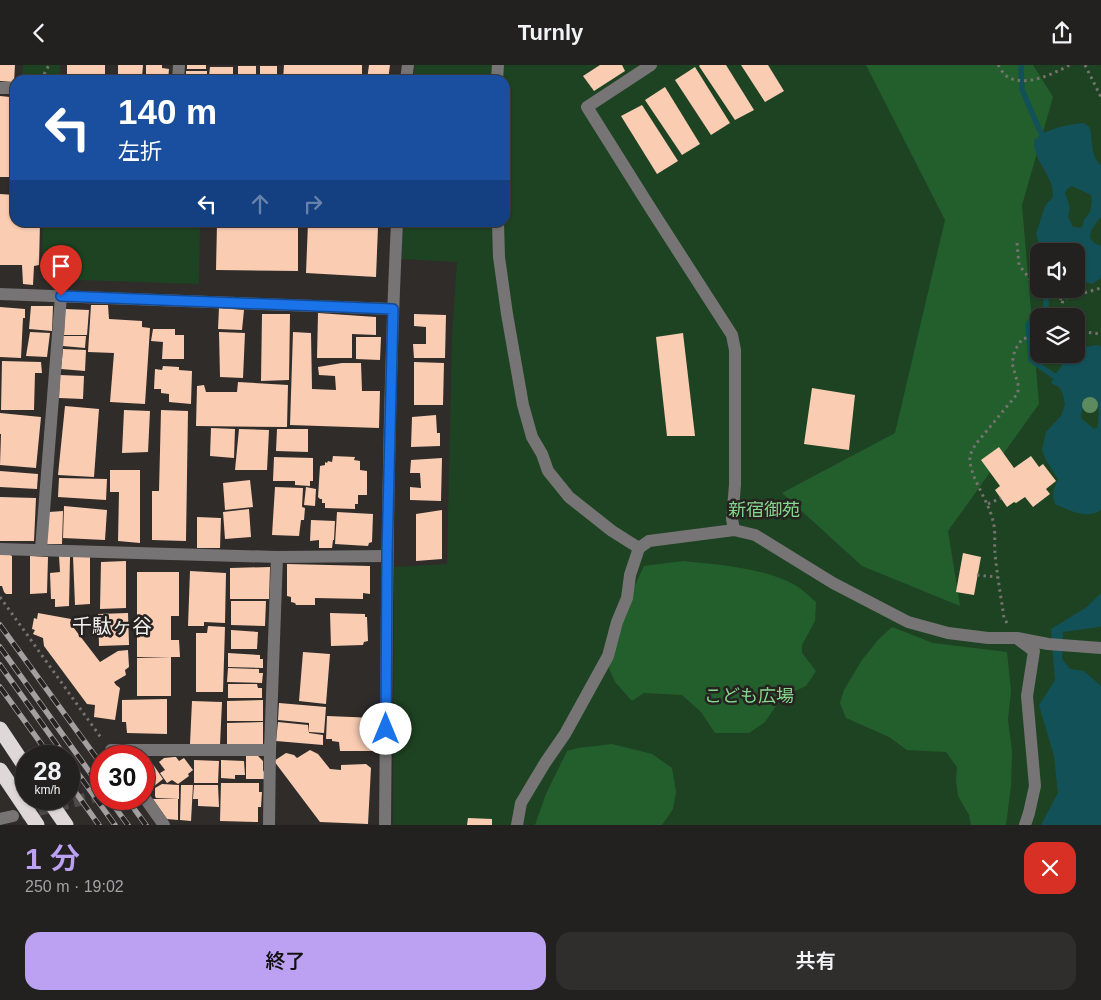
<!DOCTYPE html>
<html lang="ja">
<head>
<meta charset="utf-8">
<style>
	:root { --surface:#232120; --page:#2f2e2d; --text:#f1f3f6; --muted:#a3a3a5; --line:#403e3e; --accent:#bca0f2 }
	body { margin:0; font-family:Helvetica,"Noto Sans JP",sans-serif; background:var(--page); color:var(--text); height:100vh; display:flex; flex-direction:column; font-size:19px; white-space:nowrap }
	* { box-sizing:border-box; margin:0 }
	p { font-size:16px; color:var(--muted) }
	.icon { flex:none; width:28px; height:28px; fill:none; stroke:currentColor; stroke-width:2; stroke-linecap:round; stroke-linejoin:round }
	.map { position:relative; height:760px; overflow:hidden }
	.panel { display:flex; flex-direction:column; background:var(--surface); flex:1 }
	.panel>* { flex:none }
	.hud { position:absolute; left:10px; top:10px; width:500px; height:152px; border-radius:15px; box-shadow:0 1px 4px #0004,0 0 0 1px var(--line); background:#1a4fa0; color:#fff; overflow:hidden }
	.tools { position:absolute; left:1030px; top:178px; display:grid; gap:10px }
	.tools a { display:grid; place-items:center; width:55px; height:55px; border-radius:10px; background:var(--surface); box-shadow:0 1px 4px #0004,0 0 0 1px var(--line); font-size:25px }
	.speed { position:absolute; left:15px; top:680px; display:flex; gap:10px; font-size:25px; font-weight:700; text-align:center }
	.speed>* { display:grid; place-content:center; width:65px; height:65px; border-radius:50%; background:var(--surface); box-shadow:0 1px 4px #0004,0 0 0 1px var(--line); line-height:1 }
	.speed small { font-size:12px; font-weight:400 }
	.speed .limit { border:8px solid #d22; background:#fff; color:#111 }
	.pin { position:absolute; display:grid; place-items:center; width:42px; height:42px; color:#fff; margin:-51px -21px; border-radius:50% 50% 50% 0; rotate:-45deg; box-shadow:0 0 5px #0007 }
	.pin .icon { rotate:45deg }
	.me { position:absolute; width:55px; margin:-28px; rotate:0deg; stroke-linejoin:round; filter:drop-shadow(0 0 4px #0008) }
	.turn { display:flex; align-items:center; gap:18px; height:105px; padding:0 25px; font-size:22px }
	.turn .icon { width:65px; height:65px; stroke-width:2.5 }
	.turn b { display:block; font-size:35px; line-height:42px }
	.lanes { display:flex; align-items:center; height:48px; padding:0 25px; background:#0003; justify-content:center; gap:25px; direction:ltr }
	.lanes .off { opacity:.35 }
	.round { display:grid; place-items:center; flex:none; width:52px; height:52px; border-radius:15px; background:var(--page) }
	.head { display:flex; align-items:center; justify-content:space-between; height:85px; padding:0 25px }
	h1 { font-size:30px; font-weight:600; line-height:38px; color:var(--accent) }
	.button { display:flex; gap:10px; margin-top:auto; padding:10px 25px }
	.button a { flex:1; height:58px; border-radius:15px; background:var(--accent); color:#111; font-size:20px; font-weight:600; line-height:58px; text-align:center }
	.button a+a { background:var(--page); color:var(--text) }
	header { display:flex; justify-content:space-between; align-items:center; height:65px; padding:0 25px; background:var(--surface); font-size:22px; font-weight:600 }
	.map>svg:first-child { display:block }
	.green { fill:#1e4322; fill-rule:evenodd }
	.forest { fill:#235f2d }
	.water { fill:#135159; fill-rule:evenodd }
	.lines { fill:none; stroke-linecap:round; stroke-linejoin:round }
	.stream { stroke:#135159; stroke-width:5.5 }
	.building { fill:#facdb3 }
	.minor-tunnel { stroke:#4d4a48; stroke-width:12; stroke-dasharray:12 6; stroke-linecap:butt }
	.path { stroke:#757270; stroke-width:3; stroke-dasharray:2.5 4; stroke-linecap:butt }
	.minor { stroke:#767475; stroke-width:12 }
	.highway { stroke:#ded8d9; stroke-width:15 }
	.rail-casing { stroke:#a3a09f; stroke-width:5.5 }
	.rail { stroke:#252220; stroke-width:4; stroke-dasharray:11; stroke-linecap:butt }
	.highway-bridge { stroke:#ded8d9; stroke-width:15 }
	.tree { fill:#5e8a60 }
	.route-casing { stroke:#114b97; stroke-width:12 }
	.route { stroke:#1a73e8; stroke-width:9 }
	.labels { text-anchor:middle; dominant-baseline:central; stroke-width:5; stroke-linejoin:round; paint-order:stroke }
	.park-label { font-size:18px; fill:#84d78c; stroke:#252220 }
	.quarter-label { font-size:20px; fill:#f4f2f1; stroke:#252220 }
</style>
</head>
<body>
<header><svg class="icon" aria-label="back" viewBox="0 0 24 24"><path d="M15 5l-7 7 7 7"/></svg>Turnly<svg class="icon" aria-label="share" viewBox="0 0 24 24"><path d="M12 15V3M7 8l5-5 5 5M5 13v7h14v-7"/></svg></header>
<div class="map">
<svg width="1101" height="760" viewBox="0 0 1101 760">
	<rect width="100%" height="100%" fill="#2f2c2a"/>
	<g class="green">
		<path d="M23,0H60V15H22Z"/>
		<path d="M415,0H1101V760H393L394,502L447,499L452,271L457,197L401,194L403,158H505V15H413ZM1039,186H1076V224H1039ZM1039,251H1076V289H1039Z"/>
		<path d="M43,158H200L199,219L48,214V191L42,190Z"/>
	</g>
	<g class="forest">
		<path d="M866,0H1033L1053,32L1022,140L1039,339L948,466L960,541L862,501L782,428L895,368L945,155Z"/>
		<path d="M683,496C719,500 762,502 795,520C802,524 809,531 816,537L815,556L802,580V588L816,606L806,621L782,632L765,657L749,668H715L701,647L682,630L644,628L632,636L615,617L608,601L634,522L644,501Z"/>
		<path d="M892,562L933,578L1007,587L1011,626L1008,655L1012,686L1011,721L1006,760H971L969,750L958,731L956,715L957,702L946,687L907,685L889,672L846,653L840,638L844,625L862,595L878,575Z"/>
		<path d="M612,679L652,689L672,703L676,727L673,744L662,760H535L546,729L567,686L578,683Z"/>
	</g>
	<g class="water">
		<path d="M1084,58L1090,63C1093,75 1090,92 1101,100V153L1099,154C1091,165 1083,175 1101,181V213L1092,219L1076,213V186H1041L1036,169L1045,141L1053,132L1052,121L1047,109L1038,94L1034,82V75C1047,63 1066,60 1084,58ZM1072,121L1091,130L1092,137L1090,147L1084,155L1083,160L1081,163L1073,162L1068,152C1071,141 1069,139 1065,129L1067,124Z"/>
		<path d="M1098,280L1101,282V445C1087,455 1069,445 1055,439C1051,429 1054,423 1058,414L1046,395L1042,385L1046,367L1061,351L1065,340L1063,329L1059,322L1051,318C1054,312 1066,292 1072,289C1073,289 1075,289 1076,289V287L1085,282ZM1093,332C1101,340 1098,350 1098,362L1094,364L1081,353C1081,344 1085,336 1093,332Z"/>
		<path d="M1101,528V561L1098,562L1063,567L1062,594L1070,604L1084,606L1101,621V760H1041L1058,728L1054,691L1039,640L1055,615L1051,564L1087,542Z"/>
	</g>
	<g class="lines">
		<g class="stream">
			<path d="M1022,0L1021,2L1022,24L1032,48L1041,68"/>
			<path d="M1046,224V243L1034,251L1028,260L1031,295L1054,311H1060"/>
		</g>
	</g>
	<g class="building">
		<path d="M0,0H15L14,17L0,16Z"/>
		<path d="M67,0H105V13L67,12Z"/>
		<path d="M118,0H143L142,12L118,11Z"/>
		<path d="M146,0H162V3L169,4L168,15H146Z"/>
		<rect x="187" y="0" width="19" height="4"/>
		<path d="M284,0H362V15H283Z"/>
		<path d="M369,0H390L388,15H367Z"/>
		<path d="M600,0H622L625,6L594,26L583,11Z"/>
		<path d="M700,0H726L754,45L735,55L699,1Z"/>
		<path d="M741,0H768L784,26L765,37Z"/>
		<rect x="238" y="1" width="18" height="14"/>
		<rect x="260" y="1" width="17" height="14"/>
		<path d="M210,2H233V15H217L216,13L209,11Z"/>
		<path d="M695,2L730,58L711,70L675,15Z"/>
		<rect x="186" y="6" width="21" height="9"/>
		<path d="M665,22L700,79L682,90L645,35Z"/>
		<path d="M0,31L10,32V38H15V112H0Z"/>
		<path d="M642,40L678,96L657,109L621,51Z"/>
		<path d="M0,129L15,130V158H40L39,200L34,201L33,220L23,219L22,200H0Z"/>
		<path d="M217,158H298V206L216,205Z"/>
		<path d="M308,158L378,162L376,212L306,208Z"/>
		<path d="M91,240H108L109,254L142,256V262L150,263L145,339L110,337L114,288L88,287Z"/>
		<path d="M31,241H53L52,266L29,264Z"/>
		<path d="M0,242L25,244V253H23L21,293L0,292Z"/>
		<path d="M219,243L244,245L242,265L218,264Z"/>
		<path d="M65,244L89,245L87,270H64Z"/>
		<path d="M318,248L376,252V270L352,269V293H317Z"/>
		<path d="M262,249H290L289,315L261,316Z"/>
		<path d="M414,249L446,250L445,293H414L413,279H426V262L414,261Z"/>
		<path d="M153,264H175V270H184V294H162L163,277L151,276Z"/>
		<path d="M30,267L50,268L47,292L26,291Z"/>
		<path d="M219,267L245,268L243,313L220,312Z"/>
		<path d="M293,267L311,268L312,324L336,325L335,311L319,310L318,302L342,298H361L362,326H380L379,363L290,360Z"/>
		<path d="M683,268L695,371H667L656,272Z"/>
		<path d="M63,271H86L85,283L63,281Z"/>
		<path d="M356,272H381L380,295L356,294Z"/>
		<path d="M63,284L86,285L85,306L61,304Z"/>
		<path d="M2,296L41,297L42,308H35L34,345H1Z"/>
		<path d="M414,297L444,298L443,340H414Z"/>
		<path d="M163,301L179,302V305L192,306L191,339L169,337V329L161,328V324H154L155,304L162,305Z"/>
		<path d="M60,310L84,311L83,334L59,333Z"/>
		<path d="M238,317L288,320L287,362L196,361L197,321L204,320L206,327H237Z"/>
		<path d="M812,323L855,330L849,385L804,379Z"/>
		<path d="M65,341L99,344L94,412L58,410Z"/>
		<path d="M124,345L150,346L148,387L122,388Z"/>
		<path d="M161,345L188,346L186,476L152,475V426H159Z"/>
		<path d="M0,348L41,352L36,403L0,400L1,369H0Z"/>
		<path d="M436,350L437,368H440V381L411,382L412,352Z"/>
		<path d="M211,363L235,364L234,393L210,391Z"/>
		<path d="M239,364L269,365L267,405H235Z"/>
		<path d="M277,364H308V387L276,386Z"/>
		<path d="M999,382L1014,403L1031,391L1039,402L1043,399L1056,416L1046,424L1050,429L1033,442L1025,432L1016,438L1014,437L1007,442L995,425L1000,421L981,395Z"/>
		<path d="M333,391L355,392L354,395L360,396V405L367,406V430H358V439H355V444L325,443V438H322V434H320L318,432L320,401L325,400V397L327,398L328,396L332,397Z"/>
		<path d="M274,392L313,393V416H310V421L295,420V416H273Z"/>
		<path d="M442,393L441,436L410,435V422L421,423L420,408H410L411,395Z"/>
		<path d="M110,405H140V478L118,476L119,427H110Z"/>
		<path d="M0,406L38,409L37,424L0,422Z"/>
		<path d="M59,413L107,414L106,435L58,432Z"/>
		<path d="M250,415L253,442L225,445L223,418Z"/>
		<path d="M275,422L303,423L302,442L305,443L304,455H301L299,471L272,470Z"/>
		<path d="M306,422L316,424L315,441L304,440Z"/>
		<path d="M0,432L36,433L34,476H0Z"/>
		<path d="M64,441L107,445L105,475L63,473Z"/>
		<path d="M249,444L251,472L225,474L223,447Z"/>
		<path d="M442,445V494L416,496V449Z"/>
		<path d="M63,446L62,479H46L49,447Z"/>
		<path d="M337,447L373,449L372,477L369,478L368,481L335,479Z"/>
		<path d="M197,452L221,453L220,483H197Z"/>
		<path d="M311,455L335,456L334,475H333L332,483H319V475L310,476Z"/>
		<path d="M0,488L9,489L12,491V529H6L4,527L2,521H0Z"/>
		<path d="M963,488L981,492L974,530L956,527Z"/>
		<path d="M30,491L48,492L47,528L30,529Z"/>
		<path d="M59,491L70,492L69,541L55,542V534H51L50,508L60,507Z"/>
		<path d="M73,491H90V539L75,540Z"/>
		<path d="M126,496V543L100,544L101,497Z"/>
		<path d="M287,499L370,501V529L363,528V534L315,533V540H296L295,538L291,537V532L287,531Z"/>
		<path d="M270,502L269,534H230V503Z"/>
		<path d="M190,506L226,508L225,558L204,557V561H188Z"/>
		<path d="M137,507H179V551H171V575H179L180,592H137Z"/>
		<path d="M231,536H266L265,561L231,560Z"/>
		<path d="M38,548L71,554L70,558L100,597L118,586L128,585L129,602L125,605L126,610L114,617L116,620L120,623L115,655L94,652L95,640L87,639L44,581L43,573L33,569L35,565L32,564L34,553L37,554Z"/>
		<path d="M128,548L129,580L99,581L98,549Z"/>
		<path d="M330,548L365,549V552H367L368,576L364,577L363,580L331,581Z"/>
		<path d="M208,561L225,562L223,627H196V568H207Z"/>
		<path d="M231,565L258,567L257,584H231Z"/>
		<path d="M303,587L330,589L326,639L299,636Z"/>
		<path d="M228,588L260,590V594H263V603L228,602Z"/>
		<path d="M171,592V631H137V593Z"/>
		<path d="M228,603L259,604V608H263L262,618L227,617Z"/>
		<path d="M228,619H257L258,623H262V633H228Z"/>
		<path d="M167,634V669L127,668L126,657H122V635Z"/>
		<path d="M263,635V656H227V636Z"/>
		<path d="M192,636L222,637L220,680L190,679Z"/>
		<path d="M279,638L326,642L324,668L309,667V658L278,655Z"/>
		<path d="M327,651L376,653V686H340L339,677L332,676V674H326Z"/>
		<path d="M263,657V679H227V658Z"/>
		<path d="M278,657L308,660L309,668L323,670V680L276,676Z"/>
		<path d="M310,685L318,689L330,704L341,705V700L366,699L371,703L368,759L320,757L274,696L286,688L294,690L297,693Z"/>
		<path d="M246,691H258L263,696V705L264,707L265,714H246Z"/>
		<path d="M148,692L163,714L153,722L149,721L145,723L144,721V695Z"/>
		<path d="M174,692H176L179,696L184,693L193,705L188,709L189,711L178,719L172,715L167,718L160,708L165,705L159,697L164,693Z"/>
		<path d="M194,695L219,696L218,718H194Z"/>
		<path d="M221,695L244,696L245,710H235V714L221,713Z"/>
		<path d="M221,718H259V727H262L261,742H258V757L220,756Z"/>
		<path d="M162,719L179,720V734L156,733L155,731V723Z"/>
		<path d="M181,720H193L191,756L180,755Z"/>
		<path d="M194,720H218L219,742L198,741V734H193Z"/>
		<path d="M153,734H178V755L167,754Z"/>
		<path d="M468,753L492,754V760H467Z"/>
	</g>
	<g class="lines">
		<path class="minor-tunnel" d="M21,749L101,730"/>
		<g class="path">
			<path d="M998,0C1000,3 1002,7 1005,10C1024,24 1052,9 1070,0"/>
			<path d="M1085,0L1101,32"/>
			<path d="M41,15L49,0"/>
			<path d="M1017,178L1019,200L1043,231L1063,234L1101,223"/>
			<path d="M1060,251L1063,234"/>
			<path d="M1076,266L1101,269"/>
			<path d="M988,439L1001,433"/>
			<path d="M977,510L997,512"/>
			<path d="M0,532L102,674"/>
			<path d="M1007,558L1004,553C1001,532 997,510 995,488C994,478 996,466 993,456C989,436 968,410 970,391C971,387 974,383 975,380L1018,328V319L1012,298L1015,285L1022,274L1039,270"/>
		</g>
		<g class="minor">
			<path d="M651,0L587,42L651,144L732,270L735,285V420L732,454L734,465"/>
			<path d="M178,15L179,0"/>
			<path d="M406,15L408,0"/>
			<path d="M497,15L498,0"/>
			<path d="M0,23H15"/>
			<path d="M498,158L499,192L507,249L523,340L532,372L542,389L548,406L569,432L612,466L639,483L630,510L627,533L617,557L608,591L565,669L545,698L521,738L517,760"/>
			<path d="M0,229L393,244"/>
			<path d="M639,483L649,476L734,465L755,470L833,518L908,557L948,568L988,573H1017L1048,579L1101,583"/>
			<path d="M0,484L277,492L387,491"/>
			<path d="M41,484L61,231"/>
			<path d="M1019,575L1034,586L1027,631L1035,721L1029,748L1025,760"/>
			<path d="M111,685H270"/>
			<path d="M144,732L164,760"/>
			<path d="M0,754L13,751"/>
			<path d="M269,760L270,685L277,492"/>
			<path d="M385,760C387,559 387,358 397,158"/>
		</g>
		<path class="highway" d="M0,664L26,703"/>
		<g class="rail-casing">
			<g id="rail">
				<path d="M0,560L101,699"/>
				<path d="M0,582L101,723"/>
				<path d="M0,600L65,691"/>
				<path d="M0,622L50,691"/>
				<path d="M69,696L115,760"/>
				<path d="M69,718L99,760"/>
				<path d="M109,734L128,760"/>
				<path d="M127,734L146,760"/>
			</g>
		</g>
		<use href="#rail" class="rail"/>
		<g class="highway-bridge">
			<path d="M0,705L37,760"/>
			<path d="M48,734L66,760"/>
		</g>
	</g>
	<circle class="tree" cx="1090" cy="340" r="8"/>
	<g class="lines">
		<g class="route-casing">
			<path id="route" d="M61,231L393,244L387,491L386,664"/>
		</g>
		<use href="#route" class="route"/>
	</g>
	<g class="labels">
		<g class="park-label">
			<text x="764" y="445">新宿御苑</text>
			<text x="749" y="631">こども広場</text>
		</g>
		<g class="quarter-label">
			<text x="112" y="561">千駄ヶ谷</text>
		</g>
	</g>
</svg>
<div class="tools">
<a><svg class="icon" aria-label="sound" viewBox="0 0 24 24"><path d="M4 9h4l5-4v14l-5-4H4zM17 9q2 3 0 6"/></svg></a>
<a><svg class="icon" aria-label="layers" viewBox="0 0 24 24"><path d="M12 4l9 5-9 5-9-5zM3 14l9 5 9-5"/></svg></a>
</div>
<div class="speed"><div>28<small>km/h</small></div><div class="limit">30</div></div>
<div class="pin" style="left:61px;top:231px;background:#d93025"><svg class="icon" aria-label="arrive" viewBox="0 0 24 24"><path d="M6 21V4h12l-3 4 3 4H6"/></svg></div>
<svg class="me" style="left:386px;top:664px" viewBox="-20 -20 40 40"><circle r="19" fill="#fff"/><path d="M0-13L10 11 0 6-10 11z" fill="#1a73e8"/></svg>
<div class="hud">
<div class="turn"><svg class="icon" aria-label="left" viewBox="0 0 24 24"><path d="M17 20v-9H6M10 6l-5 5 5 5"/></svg><div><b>140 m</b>左折</div></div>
<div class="lanes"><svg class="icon" aria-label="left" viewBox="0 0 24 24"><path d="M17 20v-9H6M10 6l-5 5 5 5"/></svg><svg class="icon off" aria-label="ahead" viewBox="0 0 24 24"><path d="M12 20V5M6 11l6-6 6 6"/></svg><svg class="icon off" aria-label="right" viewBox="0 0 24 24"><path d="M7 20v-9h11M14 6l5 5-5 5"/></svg></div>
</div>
</div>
<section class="panel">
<div class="head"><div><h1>1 分</h1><p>250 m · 19:02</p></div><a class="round" style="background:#d93025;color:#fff"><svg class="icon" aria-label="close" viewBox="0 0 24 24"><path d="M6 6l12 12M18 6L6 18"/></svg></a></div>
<div class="button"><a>終了</a><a>共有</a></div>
</section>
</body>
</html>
